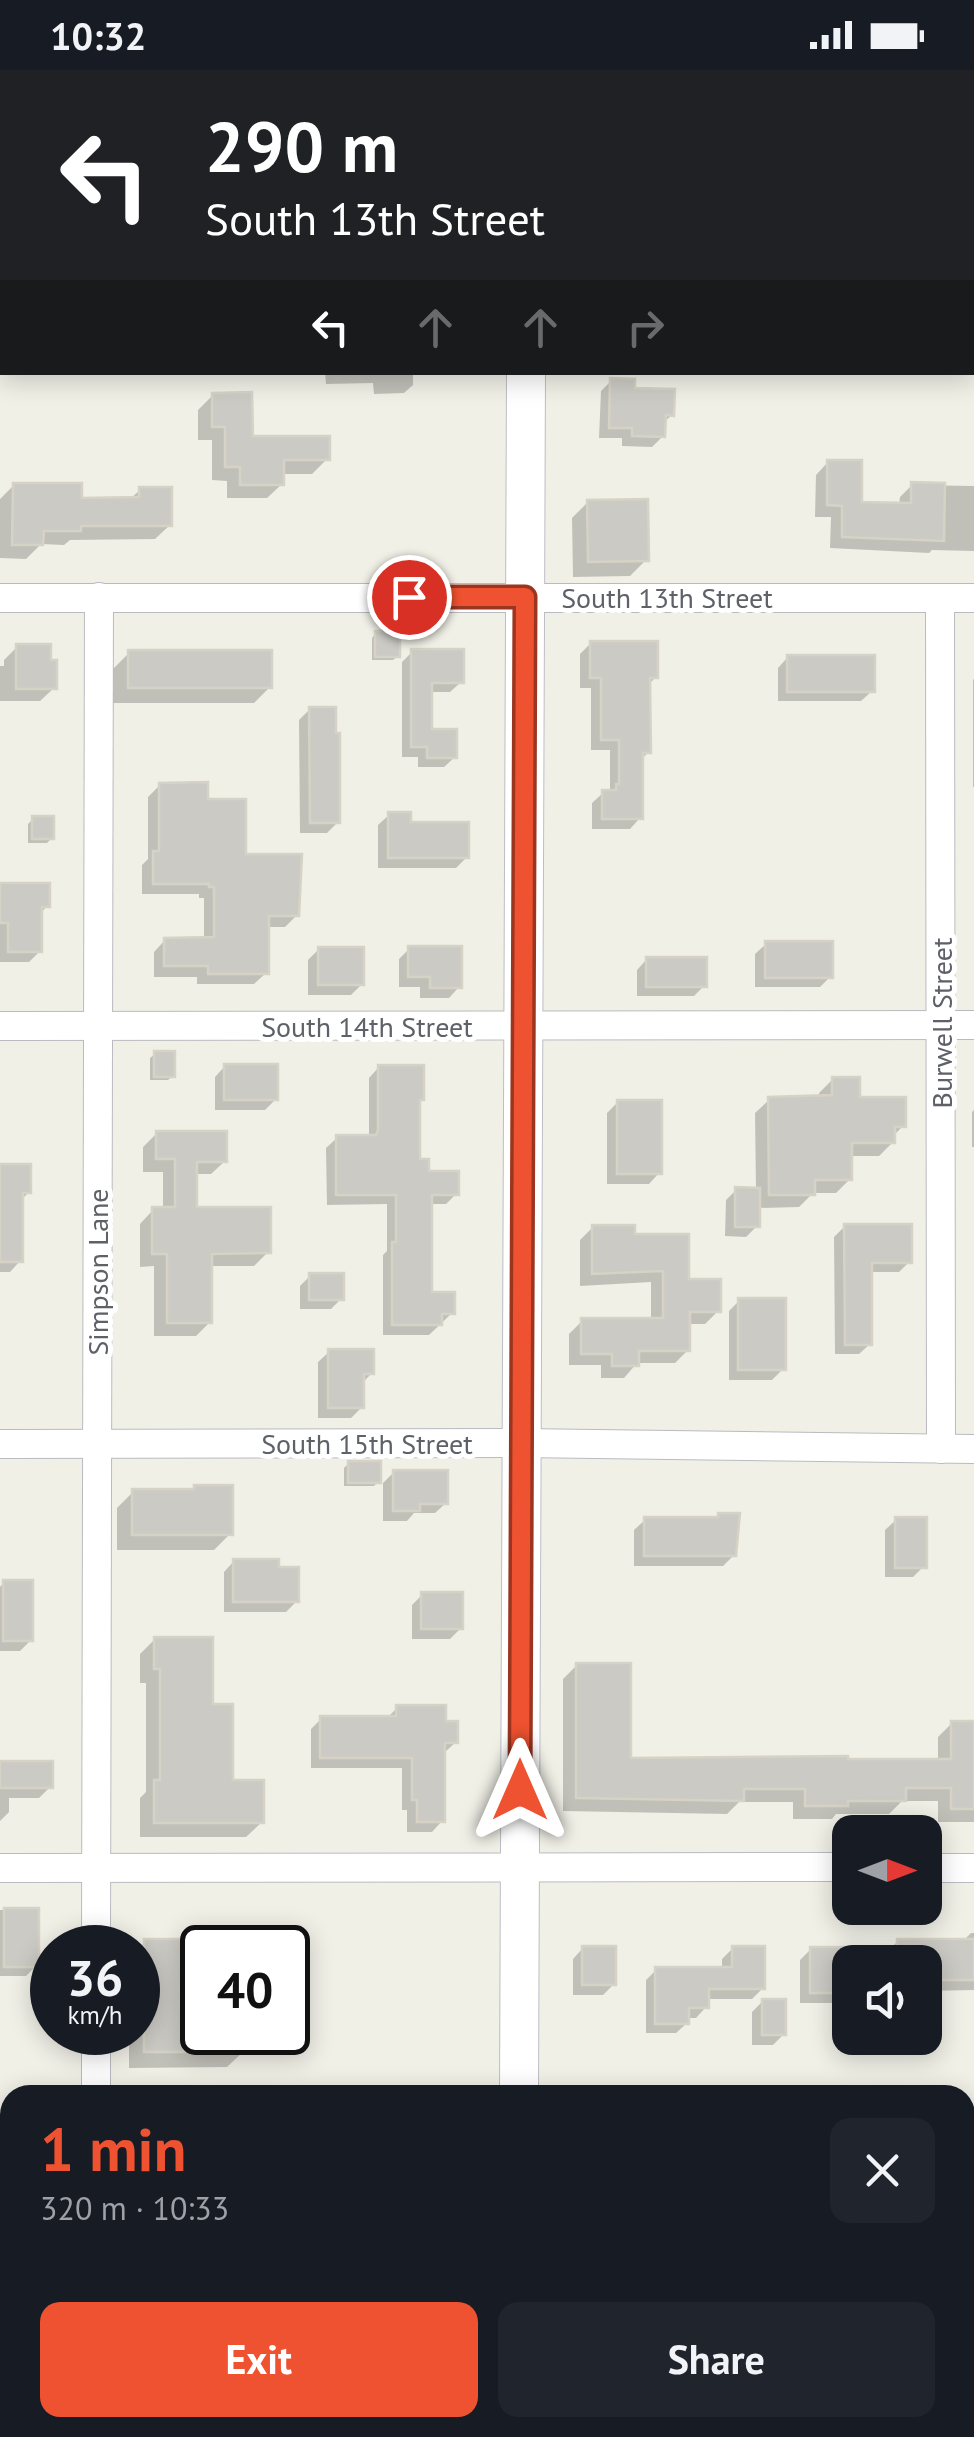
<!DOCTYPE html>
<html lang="en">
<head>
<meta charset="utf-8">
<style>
	:root { --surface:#171b24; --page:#20242c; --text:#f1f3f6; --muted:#9ea1a6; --accent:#ee5230 }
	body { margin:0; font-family:"PT Sans",sans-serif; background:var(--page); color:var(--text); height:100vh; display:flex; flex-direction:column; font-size:38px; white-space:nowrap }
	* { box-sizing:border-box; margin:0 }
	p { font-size:32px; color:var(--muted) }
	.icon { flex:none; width:55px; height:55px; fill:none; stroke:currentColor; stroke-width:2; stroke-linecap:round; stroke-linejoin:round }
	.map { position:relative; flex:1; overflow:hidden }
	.drawer { position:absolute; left:0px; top:2015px; width:975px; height:352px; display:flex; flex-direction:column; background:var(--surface); border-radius:30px 30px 0 0; box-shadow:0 5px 25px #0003 }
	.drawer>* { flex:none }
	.hud { position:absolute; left:0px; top:0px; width:975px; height:305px; box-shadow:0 5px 25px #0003; background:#202124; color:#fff; overflow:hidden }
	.needle { width:65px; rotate:90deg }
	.tools { position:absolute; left:832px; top:1745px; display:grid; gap:20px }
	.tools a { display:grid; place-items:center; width:110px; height:110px; border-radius:20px; background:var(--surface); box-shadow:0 5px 25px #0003; font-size:50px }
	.speed { position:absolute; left:30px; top:1855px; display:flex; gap:20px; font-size:50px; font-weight:700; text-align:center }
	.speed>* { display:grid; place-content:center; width:130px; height:130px; border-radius:50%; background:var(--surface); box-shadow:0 5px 25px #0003; line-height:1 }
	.speed small { font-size:25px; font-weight:400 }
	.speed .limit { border:5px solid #111; border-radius:15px; background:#fff; color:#111 }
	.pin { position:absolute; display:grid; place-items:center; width:85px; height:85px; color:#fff; margin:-42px; border:5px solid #fff; border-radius:50%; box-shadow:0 2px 10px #0007 }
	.me { position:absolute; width:110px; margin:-55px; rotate:0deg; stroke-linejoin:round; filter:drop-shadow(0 0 8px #0008) }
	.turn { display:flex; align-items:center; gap:35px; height:210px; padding:0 40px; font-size:45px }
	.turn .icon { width:130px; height:130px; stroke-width:2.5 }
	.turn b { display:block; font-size:70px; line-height:85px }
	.lanes { display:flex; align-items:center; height:95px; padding:0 40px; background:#0003; justify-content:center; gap:50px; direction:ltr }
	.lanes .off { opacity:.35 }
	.round { display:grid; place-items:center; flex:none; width:105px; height:105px; border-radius:20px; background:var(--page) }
	.overview { display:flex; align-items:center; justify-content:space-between; height:170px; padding:0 40px }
	h1 { font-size:60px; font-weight:700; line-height:75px; color:var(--accent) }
	.primary-button { display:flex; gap:20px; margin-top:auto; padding:20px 40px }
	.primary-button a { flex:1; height:115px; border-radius:20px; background:var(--accent); color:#fff; font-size:40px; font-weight:700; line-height:115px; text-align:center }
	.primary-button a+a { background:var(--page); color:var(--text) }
	.status { display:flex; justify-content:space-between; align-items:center; height:70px; padding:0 50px; background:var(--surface); direction:ltr }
	.status svg { height:28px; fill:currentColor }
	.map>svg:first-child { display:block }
	.shadow { fill:#0003 }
	.building { fill:#cccac4; stroke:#d6d2c5; stroke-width:2.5 }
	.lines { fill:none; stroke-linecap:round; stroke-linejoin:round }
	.lane-casing { stroke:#b9bbc1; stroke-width:16 }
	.street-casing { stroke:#b9bbc1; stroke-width:30 }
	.secondary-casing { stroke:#bcbec5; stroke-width:40 }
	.lane { stroke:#fff; stroke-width:14 }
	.street { stroke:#fff; stroke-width:28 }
	.secondary { stroke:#fff; stroke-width:38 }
	.route-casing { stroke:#9b351f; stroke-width:25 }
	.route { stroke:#ee5230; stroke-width:18 }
	.labels { text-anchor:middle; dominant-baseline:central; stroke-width:10; stroke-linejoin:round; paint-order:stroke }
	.street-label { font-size:28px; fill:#5e6168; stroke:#fff }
</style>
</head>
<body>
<div class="status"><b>10:32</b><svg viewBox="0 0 49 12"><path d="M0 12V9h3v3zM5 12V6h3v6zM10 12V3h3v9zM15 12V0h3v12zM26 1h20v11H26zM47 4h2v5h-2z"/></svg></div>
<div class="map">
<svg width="974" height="2367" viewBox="0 0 974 2367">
	<rect width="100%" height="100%" fill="#f1f0e7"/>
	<g class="shadow">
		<rect x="152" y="0" width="43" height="2"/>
		<path d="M583,0H716L583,2Z"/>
		<rect x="824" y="0" width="125" height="2"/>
		<path d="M325,302H413V315L404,323L374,324L373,313L326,314Z"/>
		<path d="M611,311L672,345L663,353V366L652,377L622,376V368H599L601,321Z"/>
		<path d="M213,325L250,368L327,389L312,404H282V414L267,428H227V411L212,410V370H198V340Z"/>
		<path d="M828,392L859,435H899L900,427L912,415L974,416V481L932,480L929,483L830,478L831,447H815L816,405Z"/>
		<path d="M14,415L79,430L130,429L140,420L170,455L155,469L70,470L64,475L41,474L26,489L0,488V429Z"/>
		<path d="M588,432L646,490L630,506L573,507L572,448Z"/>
		<path d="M376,563L398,586L393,590H372V568Z"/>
		<path d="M591,573L656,607L648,615L649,682L640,690V748L630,759H592V733L603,723H610V680H591V618H580V584Z"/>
		<path d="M17,577L54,618L40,631H0V596H4V590Z"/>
		<path d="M412,582L461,612L450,622H430V662L455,687L444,697H418V687H402V592Z"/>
		<path d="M129,583L270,617L254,633H113V599Z"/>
		<path d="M788,587L872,621L861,631H778V598Z"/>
		<path d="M974,609V717H973V610Z"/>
		<path d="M310,639L338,752L327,763H300L299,650Z"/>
		<path d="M160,715L206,731L244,787L297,845L285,857H266V903L254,914H197V907H154V882L165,870H204V828H199V824H142V795L148,789V727Z"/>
		<path d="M389,745L409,755L467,787L456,798H378V755Z"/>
		<path d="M33,749L52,768L47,773H28V754Z"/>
		<path d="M0,816L47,836L40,844V881L29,892H0Z"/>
		<path d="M766,874L830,907L820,917H755V884Z"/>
		<path d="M319,879L362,914L351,925H308V890Z"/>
		<path d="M409,879L459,917L449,928H420V917H399V889Z"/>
		<path d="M647,889L704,916L694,926H637V900Z"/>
		<path d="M155,984L173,1006L168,1010H150V988Z"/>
		<path d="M225,996L276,1029L265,1040H215V1007Z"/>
		<path d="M379,997L422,1029L417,1033V1092L426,1104L456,1124L446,1134H430V1224L452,1243L429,1265H383V1185L387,1181V1134L327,1135L326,1078L337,1068H369V1008Z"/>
		<path d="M833,1009L858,1030L903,1056L893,1066V1072L879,1086H850V1109L836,1123H813L799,1137L757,1138V1156L746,1167L725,1166L726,1130L736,1120H756L755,1043L769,1030L819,1028V1023Z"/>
		<path d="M618,1032L659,1103L649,1114H607V1043Z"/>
		<path d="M974,1040V1077H972V1042Z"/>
		<path d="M157,1063L225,1091L211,1104H194V1140L268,1182L254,1196H210V1252L196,1266H154V1196L140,1197V1154L153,1140H163V1102H143V1077Z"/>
		<path d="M0,1096L29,1122L20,1131V1191L10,1202H0Z"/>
		<path d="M845,1156L909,1192L899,1202H870V1274L859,1284H835L834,1167Z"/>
		<path d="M593,1157L687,1212L718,1241L705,1254H688V1280L675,1293H637L624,1308H601V1295H569V1264L582,1251H651V1212L580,1216V1170Z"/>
		<path d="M310,1206L341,1229L331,1239H300V1216Z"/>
		<path d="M739,1231L783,1299L772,1310H729V1241Z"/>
		<path d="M329,1282L372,1303L362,1313V1337L351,1348H318V1292Z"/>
		<path d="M349,1393L378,1412L374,1416H344V1398Z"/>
		<path d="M394,1402L446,1433L435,1443H414L407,1451H383V1413Z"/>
		<path d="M195,1418L230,1464L214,1480H117V1438L133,1422H191Z"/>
		<path d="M719,1445L734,1485L723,1496H634V1460L645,1450H715Z"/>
		<path d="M896,1450L924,1496L913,1507H885V1460Z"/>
		<path d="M234,1491L277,1499L297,1531L286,1542H224V1502Z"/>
		<path d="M4,1512L31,1570L20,1581H0V1517Z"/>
		<path d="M422,1525L461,1558L450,1569H412V1535Z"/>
		<path d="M155,1569L211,1637L230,1712L262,1752L246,1767H140V1728L146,1722V1613H140V1584Z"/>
		<path d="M577,1595L628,1691L938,1692V1667L952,1653H974V1752H938V1731H902L889,1744H836L832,1749H793V1732H739L727,1744L563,1741V1609Z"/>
		<path d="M397,1638L443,1654L456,1672L445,1682L442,1751L432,1762H407V1740H402V1698H311V1659L321,1649H386Z"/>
		<path d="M0,1694L50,1717L39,1728H9V1742L0,1751Z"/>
		<path d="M0,1840H36V1896L26,1906H0Z"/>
		<path d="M971,1863H974V1920L925,1921V1892H850V1968H908L900,1975H838V1933H800V1890L811,1879H890L898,1871H963Z"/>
		<path d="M145,1872H244V1878H202V1962H244V1981L227,1997L129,1998V1962H138V1880Z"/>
		<path d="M583,1878L614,1914L603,1925H573V1889Z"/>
		<path d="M733,1878L763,1918L752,1929H706V1937L696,1948H687V1953L676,1963H646V1910L656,1900H722V1889Z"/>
		<path d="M763,1931L784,1964L773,1975H752V1942Z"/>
		<path d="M273,2016H307V2025H265Z"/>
		<path d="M730,2018H778V2025H723Z"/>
		<path d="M585,2020H622V2025H580Z"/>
		<rect x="0" y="2050" width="10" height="115"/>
		<path d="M974,2120V2165H966V2129Z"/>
		<path d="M8,2268L10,2318H0V2276Z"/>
		<path d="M965,2292H974V2367H950V2358H965Z"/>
		<rect x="148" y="2358" width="57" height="9"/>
		<path d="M387,2358H437L438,2367H387Z"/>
		<path d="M584,2358H618L615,2361H584Z"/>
		<path d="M732,2358H831L825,2367H732Z"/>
	</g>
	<g class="building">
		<path d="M610,308L635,309V318L675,319L674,346L666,345L665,367L632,366V358H609Z"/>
		<path d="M252,322L253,366H330V390H284V415H240V397H225V357H212V323Z"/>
		<path d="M827,390H862V432L911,433V412L945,413L944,471L842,467V436L827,435Z"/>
		<path d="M13,413H82V428L139,427V417H172V456H81V461H44L43,475H12Z"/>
		<path d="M648,429L649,491L588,492L587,430Z"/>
		<rect x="375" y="561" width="25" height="26"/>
		<path d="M590,571H658V608H650L651,683H643V749H602V720H616V714H619V670H601V608H590Z"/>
		<path d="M16,574H51V590H57V619H16Z"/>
		<path d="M411,579H464V613H432V659H457V688H427V677H411Z"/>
		<rect x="128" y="580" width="144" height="38"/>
		<rect x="787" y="585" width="88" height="37"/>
		<path d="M309,637H336V663H340V753H310Z"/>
		<path d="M208,712V729H246V784H302L299,846H269V904H208V896H164V868L214,867V817H209V814H153V781H159V713Z"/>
		<path d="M388,742H411V752H469V788H388Z"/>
		<rect x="32" y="746" width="22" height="23"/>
		<path d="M0,813H50V837H42V882H8V853H0Z"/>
		<rect x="765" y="871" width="68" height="37"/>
		<path d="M408,876H462V918H430V907H408Z"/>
		<rect x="318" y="877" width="46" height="38"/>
		<rect x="646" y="887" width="61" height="30"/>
		<rect x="154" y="981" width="21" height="26"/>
		<rect x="224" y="994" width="54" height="36"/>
		<path d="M378,995H424V1030H420V1089H429V1101H459V1125H432V1222H455V1244H442V1255H392V1172H396V1125H336V1065H376L378,1060Z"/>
		<path d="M832,1007H860V1027H906V1057H895V1073H852V1110H815V1125H769L768,1027L832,1025Z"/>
		<rect x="617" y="1030" width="45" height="74"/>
		<path d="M156,1061H227V1092H197V1137H271V1183L212,1184V1253H167V1184H152V1137H175V1089H156Z"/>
		<path d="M0,1094H31V1123H23V1192H0Z"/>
		<path d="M735,1117L760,1118V1157H735Z"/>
		<path d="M844,1154H912V1193H872V1275H845Z"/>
		<path d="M592,1155H635V1164H689V1209H721V1242H690V1281H639V1296H612V1284H581V1248H663V1201L592,1204Z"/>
		<rect x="309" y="1203" width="35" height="27"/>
		<rect x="738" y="1228" width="48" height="72"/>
		<path d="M328,1279H374V1304H364V1338H328Z"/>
		<rect x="348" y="1391" width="33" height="22"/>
		<path d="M393,1400H448V1434H420V1441H393Z"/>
		<path d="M194,1415H233V1465H132V1419H194Z"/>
		<path d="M718,1443H740L736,1486H644V1447H718Z"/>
		<rect x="895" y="1447" width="32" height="51"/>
		<path d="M233,1489H279V1497H299V1532H233Z"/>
		<rect x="3" y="1510" width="30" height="61"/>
		<rect x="421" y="1522" width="42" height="37"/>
		<path d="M154,1567H213V1634H233V1710H264V1753H154V1710H160V1599H154Z"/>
		<path d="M576,1593H631V1688L848,1686V1689H951V1651H974V1739H951V1718H906V1731H848V1736H805V1719H744V1731L576,1728Z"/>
		<path d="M396,1635H446V1651H458V1673H445V1752H417V1730H412V1688H320V1646H396Z"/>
		<rect x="0" y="1691" width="53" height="27"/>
		<rect x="4" y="1838" width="35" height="59"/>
		<rect x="144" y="1869" width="41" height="113"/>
		<path d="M897,1869H974V1910H925V1892H897Z"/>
		<rect x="582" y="1876" width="34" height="39"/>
		<path d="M732,1876H765V1919H709V1938H689V1954H655V1897H732Z"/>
		<rect x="810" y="1877" width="40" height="46"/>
		<rect x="762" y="1929" width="24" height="36"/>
	</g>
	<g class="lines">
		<g class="lane-casing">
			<path id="lane" d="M733,0V2"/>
		</g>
		<g class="street-casing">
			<g id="street">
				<path d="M112,2V0"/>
				<path d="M972,111H974"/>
				<path d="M0,528H974"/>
				<path d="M940,528L941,1379"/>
				<path d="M0,956L974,955"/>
				<path d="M0,1374L521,1373L974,1379"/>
				<path d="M0,1798L850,1797"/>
				<path d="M925,1798H974"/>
				<path d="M96,1878L99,527"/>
				<path d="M96,1962V2025"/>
				<path d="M0,2215H10"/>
				<path d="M965,2218H974"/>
				<path d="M97,2367V2358"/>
			</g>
		</g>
		<g class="secondary-casing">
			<g id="secondary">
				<path d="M527,0V2"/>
				<path d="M519,2025L526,302"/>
				<path d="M518,2367V2358"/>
			</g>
		</g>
		<use href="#lane" class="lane"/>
		<use href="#street" class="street"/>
		<use href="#secondary" class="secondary"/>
	</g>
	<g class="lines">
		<g class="route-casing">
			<path id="route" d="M409,527H525L520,1720"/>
		</g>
		<use href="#route" class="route"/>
	</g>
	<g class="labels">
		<g class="street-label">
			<text x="667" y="527">South 13th Street</text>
			<text transform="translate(941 953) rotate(-90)">Burwell Street</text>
			<text x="367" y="956">South 14th Street</text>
			<text transform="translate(97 1202) rotate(-90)">Simpson Lane</text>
			<text x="367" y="1373">South 15th Street</text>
		</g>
	</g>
</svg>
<div class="tools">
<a><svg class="needle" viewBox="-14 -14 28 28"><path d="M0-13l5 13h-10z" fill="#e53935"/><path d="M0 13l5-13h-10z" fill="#9ea1a6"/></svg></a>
<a><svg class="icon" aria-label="sound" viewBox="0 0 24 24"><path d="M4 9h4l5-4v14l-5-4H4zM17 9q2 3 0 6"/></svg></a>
</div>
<div class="speed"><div>36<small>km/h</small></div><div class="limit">40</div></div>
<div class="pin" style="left:409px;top:527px;background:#d93025"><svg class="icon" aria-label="arrive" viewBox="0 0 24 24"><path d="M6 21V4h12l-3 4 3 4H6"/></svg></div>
<svg class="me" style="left:520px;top:1720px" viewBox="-20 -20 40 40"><path d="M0-17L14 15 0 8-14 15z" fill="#ee5230" stroke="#fff" stroke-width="4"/></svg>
<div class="hud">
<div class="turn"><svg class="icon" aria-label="left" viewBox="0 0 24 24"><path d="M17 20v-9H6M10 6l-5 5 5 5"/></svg><div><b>290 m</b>South 13th Street</div></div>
<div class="lanes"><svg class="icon" aria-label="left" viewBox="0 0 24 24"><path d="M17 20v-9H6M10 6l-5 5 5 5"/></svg><svg class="icon off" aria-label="ahead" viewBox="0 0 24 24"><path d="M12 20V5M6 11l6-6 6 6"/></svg><svg class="icon off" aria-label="ahead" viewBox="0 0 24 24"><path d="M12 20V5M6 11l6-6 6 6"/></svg><svg class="icon off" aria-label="right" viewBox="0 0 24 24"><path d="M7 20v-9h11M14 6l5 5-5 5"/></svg></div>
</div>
<section class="drawer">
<div class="overview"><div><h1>1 min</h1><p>320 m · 10:33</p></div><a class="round"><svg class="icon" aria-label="close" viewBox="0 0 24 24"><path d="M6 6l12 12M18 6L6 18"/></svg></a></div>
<div class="primary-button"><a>Exit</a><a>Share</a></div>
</section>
</div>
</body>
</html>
